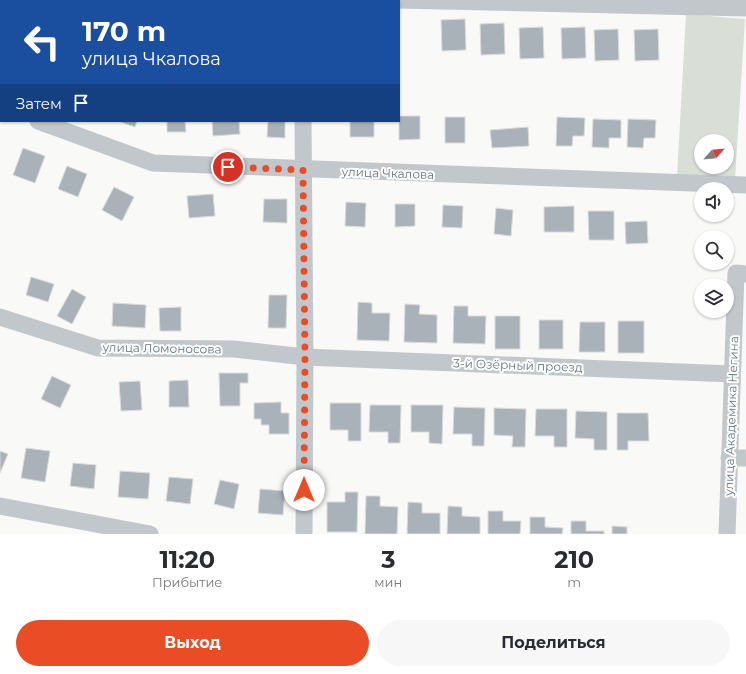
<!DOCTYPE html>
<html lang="ru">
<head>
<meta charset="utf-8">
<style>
	:root { --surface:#fff; --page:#f7f7f7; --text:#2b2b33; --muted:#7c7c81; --accent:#ea4d26 }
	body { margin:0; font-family:Montserrat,sans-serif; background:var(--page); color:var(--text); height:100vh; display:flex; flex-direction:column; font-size:15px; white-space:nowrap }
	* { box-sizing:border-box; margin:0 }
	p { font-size:13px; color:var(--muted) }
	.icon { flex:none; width:22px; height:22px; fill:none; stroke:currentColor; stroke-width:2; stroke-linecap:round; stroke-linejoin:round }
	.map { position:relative; height:534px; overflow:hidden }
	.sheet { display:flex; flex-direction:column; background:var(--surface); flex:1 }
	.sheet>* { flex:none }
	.top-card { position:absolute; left:0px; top:0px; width:400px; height:122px; box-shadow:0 1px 3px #0004; background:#1a4fa0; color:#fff; overflow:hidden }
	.needle { width:26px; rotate:63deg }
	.tools { position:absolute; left:694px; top:134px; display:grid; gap:8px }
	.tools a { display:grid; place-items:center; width:40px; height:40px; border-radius:50%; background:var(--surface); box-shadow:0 1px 3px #0004; font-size:20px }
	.pin { position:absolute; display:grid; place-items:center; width:34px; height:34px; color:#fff; margin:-17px; border:2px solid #fff; border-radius:50%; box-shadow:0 1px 4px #0007 }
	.me { position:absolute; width:44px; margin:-22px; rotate:0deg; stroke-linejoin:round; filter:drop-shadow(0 0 3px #0008) }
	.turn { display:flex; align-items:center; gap:14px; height:84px; padding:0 16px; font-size:18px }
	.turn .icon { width:52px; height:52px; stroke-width:2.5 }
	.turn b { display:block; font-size:28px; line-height:34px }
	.then { display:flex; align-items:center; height:38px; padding:0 16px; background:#0003; gap:8px; font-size:15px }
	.eta { display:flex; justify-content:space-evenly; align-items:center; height:68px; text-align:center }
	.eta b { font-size:24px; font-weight:700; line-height:28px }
	.button { display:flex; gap:8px; margin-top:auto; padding:8px 16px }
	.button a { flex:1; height:46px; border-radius:24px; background:var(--accent); color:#fff; font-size:16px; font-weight:700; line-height:46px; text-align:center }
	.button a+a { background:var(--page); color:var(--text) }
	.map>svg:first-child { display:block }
	.green { fill:#d9ded6; fill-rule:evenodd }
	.building { fill:#a9b2b9; stroke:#dbdbd9 }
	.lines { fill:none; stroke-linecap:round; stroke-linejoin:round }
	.minor { stroke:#c2c7cb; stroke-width:17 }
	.route { stroke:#ea4d26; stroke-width:7; stroke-dasharray:0 12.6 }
	.labels { text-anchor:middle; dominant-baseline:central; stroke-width:4; stroke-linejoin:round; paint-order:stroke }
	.street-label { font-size:12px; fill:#637683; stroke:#fff }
</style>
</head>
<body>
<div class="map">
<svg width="746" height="534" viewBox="0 0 746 534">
	<rect width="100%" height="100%" fill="#f9f9f7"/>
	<path class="green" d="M686,14L745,19L735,179L677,177ZM701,141H727V167H701Z"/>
	<g class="building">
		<path d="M465,19L466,50L442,51L441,20Z"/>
		<path d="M504,23L505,54L481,55L480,24Z"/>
		<path d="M543,27L544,58L520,59L519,28Z"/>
		<path d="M585,27L586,58L562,59L561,28Z"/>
		<path d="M618,29L619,60L595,61L594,30Z"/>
		<path d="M658,29L659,60L635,61L634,30Z"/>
		<path d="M0,41H1L0,73Z"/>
		<path d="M399,116H420V139L399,140Z"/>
		<rect x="445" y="117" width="20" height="26"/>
		<path d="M557,117L585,118L584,136H573L572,146H556Z"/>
		<path d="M593,119L621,120V138H609V148L592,147Z"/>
		<path d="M628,119L656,120L655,138H644L643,148L627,147Z"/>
		<path d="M118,121H137L135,127Z"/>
		<path d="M167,121H185L186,132H167Z"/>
		<path d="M212,121H239L240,134L213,136Z"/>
		<path d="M268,121H285V138L267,137Z"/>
		<path d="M338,121H374V137H350V121Z"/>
		<path d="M528,127L529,146L492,148L490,130Z"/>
		<path d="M23,148L45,156L35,183L13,175Z"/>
		<path d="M67,166L87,174L78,197L58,189Z"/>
		<path d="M114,187L134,197L122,221L102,210Z"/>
		<path d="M213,194L215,216L189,218L187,196Z"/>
		<path d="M264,199H287V223L263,222Z"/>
		<path d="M346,202L366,203L365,227L345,226Z"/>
		<path d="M395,204H415V226L395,227Z"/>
		<path d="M443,205L463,206L462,228L442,227Z"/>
		<path d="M574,206V232H544V207Z"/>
		<path d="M496,208L513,210L511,236L494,234Z"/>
		<path d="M588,211H614V240H589Z"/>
		<path d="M647,221L648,243L626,244L625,222Z"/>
		<path d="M31,277L54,284L48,302L26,295Z"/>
		<path d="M72,289L86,297L72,324L57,316Z"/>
		<path d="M269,295H287L286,328H268Z"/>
		<path d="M358,302L372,303V313H390L389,341L357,340Z"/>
		<path d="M113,303L146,305L145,328L112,326Z"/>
		<path d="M405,304L420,305L419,314L437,315V343L404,342Z"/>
		<path d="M454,306H468V316H486L485,344L453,343Z"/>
		<path d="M181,307V331H160L159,308Z"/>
		<rect x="495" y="316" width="25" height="33"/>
		<rect x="539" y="320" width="24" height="29"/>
		<rect x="618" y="321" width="26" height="32"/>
		<path d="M580,322H605V352H579Z"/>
		<path d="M219,373H248V383H240V406H220Z"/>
		<path d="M52,376L71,385L60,408L41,399Z"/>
		<path d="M188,380L189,407H169V381Z"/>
		<path d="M140,381L142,410L121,411L119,382Z"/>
		<path d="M281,402V413H289V434H269V425H261V419H254V403Z"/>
		<path d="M330,403H361V441H348V430H330Z"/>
		<path d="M370,405H401L400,443H388V432H369Z"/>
		<path d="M411,405H443L442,444L429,443V432H411Z"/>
		<path d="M454,407L485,408L484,446H472V434H453Z"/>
		<path d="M494,408L526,409L525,447H512L513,436L494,435Z"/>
		<path d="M536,409H567V447H554V436H535Z"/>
		<path d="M576,411L607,412V450H594V439L575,438Z"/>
		<path d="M617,413H648L649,441H628V450H617Z"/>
		<path d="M26,448L50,451L45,482L21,478Z"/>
		<path d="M0,451L8,454L0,473Z"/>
		<path d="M73,463L96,465L94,489L70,486Z"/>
		<path d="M120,471L150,473L148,499L118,497Z"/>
		<path d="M169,477L193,479L190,504L166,501Z"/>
		<path d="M220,480L239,484L234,509L214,504Z"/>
		<path d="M260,489L285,491L283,515L258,513Z"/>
		<path d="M345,492H358L357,532H327V502H345Z"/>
		<path d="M366,496H380V506L398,507L397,534H365Z"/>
		<path d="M408,502L422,503V513H440V534H407Z"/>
		<path d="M448,506L462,507V516L480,517V534H447Z"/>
		<path d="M488,511H503V521H521L520,534H488Z"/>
		<path d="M530,517H545V527L563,528L562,534H530Z"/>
		<path d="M571,521H586V531H604V534H571Z"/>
		<path d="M612,526L627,527V534H612Z"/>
	</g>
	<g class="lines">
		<g class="minor">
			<path d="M397,0L746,8"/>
			<path d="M134,1V0"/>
			<path d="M304,1V0"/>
			<path d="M0,107H1"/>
			<path d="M38,121L153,163L746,185"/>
			<path d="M303,121L305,357L304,534"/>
			<path d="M0,317L98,348L234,349L305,357L732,374"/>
			<path d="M729,458H746"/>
			<path d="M0,506L150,534"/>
			<path d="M727,534L736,273L746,274"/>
		</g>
	</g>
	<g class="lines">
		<path class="route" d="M228,167L303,170L305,357L304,490"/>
	</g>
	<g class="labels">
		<g class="street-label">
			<text transform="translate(388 173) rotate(2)">улица Чкалова</text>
			<text transform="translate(162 348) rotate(1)">улица Ломоносова</text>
			<text transform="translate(518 365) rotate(2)">3-й Озёрный проезд</text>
			<text transform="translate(731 416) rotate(-88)">улица Академика Негина</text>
		</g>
	</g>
</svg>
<div class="tools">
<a><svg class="needle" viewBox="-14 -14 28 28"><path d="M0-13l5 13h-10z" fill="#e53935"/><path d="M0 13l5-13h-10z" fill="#7c7c81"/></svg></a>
<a><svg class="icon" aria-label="sound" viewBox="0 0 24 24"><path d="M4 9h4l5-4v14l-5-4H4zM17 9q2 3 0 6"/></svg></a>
<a><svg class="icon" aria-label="search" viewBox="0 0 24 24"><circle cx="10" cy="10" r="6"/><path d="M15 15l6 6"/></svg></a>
<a><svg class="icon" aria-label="layers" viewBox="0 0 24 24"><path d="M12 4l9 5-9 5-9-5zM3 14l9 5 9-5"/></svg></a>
</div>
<div class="pin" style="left:228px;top:167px;background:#d93025"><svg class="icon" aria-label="arrive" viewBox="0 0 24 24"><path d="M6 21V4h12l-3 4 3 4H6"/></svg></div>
<svg class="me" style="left:304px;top:490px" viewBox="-20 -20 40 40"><circle r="19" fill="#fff"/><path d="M0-13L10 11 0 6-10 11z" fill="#ea4d26"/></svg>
<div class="top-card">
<div class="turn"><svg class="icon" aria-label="left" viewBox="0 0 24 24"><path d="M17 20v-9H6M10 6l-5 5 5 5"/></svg><div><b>170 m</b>улица Чкалова</div></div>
<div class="then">Затем<svg class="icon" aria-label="arrive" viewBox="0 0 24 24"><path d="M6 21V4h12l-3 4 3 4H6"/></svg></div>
</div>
</div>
<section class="sheet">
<div class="eta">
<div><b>11:20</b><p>Прибытие</p></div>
<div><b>3</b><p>мин</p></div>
<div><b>210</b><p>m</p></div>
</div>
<div class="button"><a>Выход</a><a>Поделиться</a></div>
</section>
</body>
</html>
